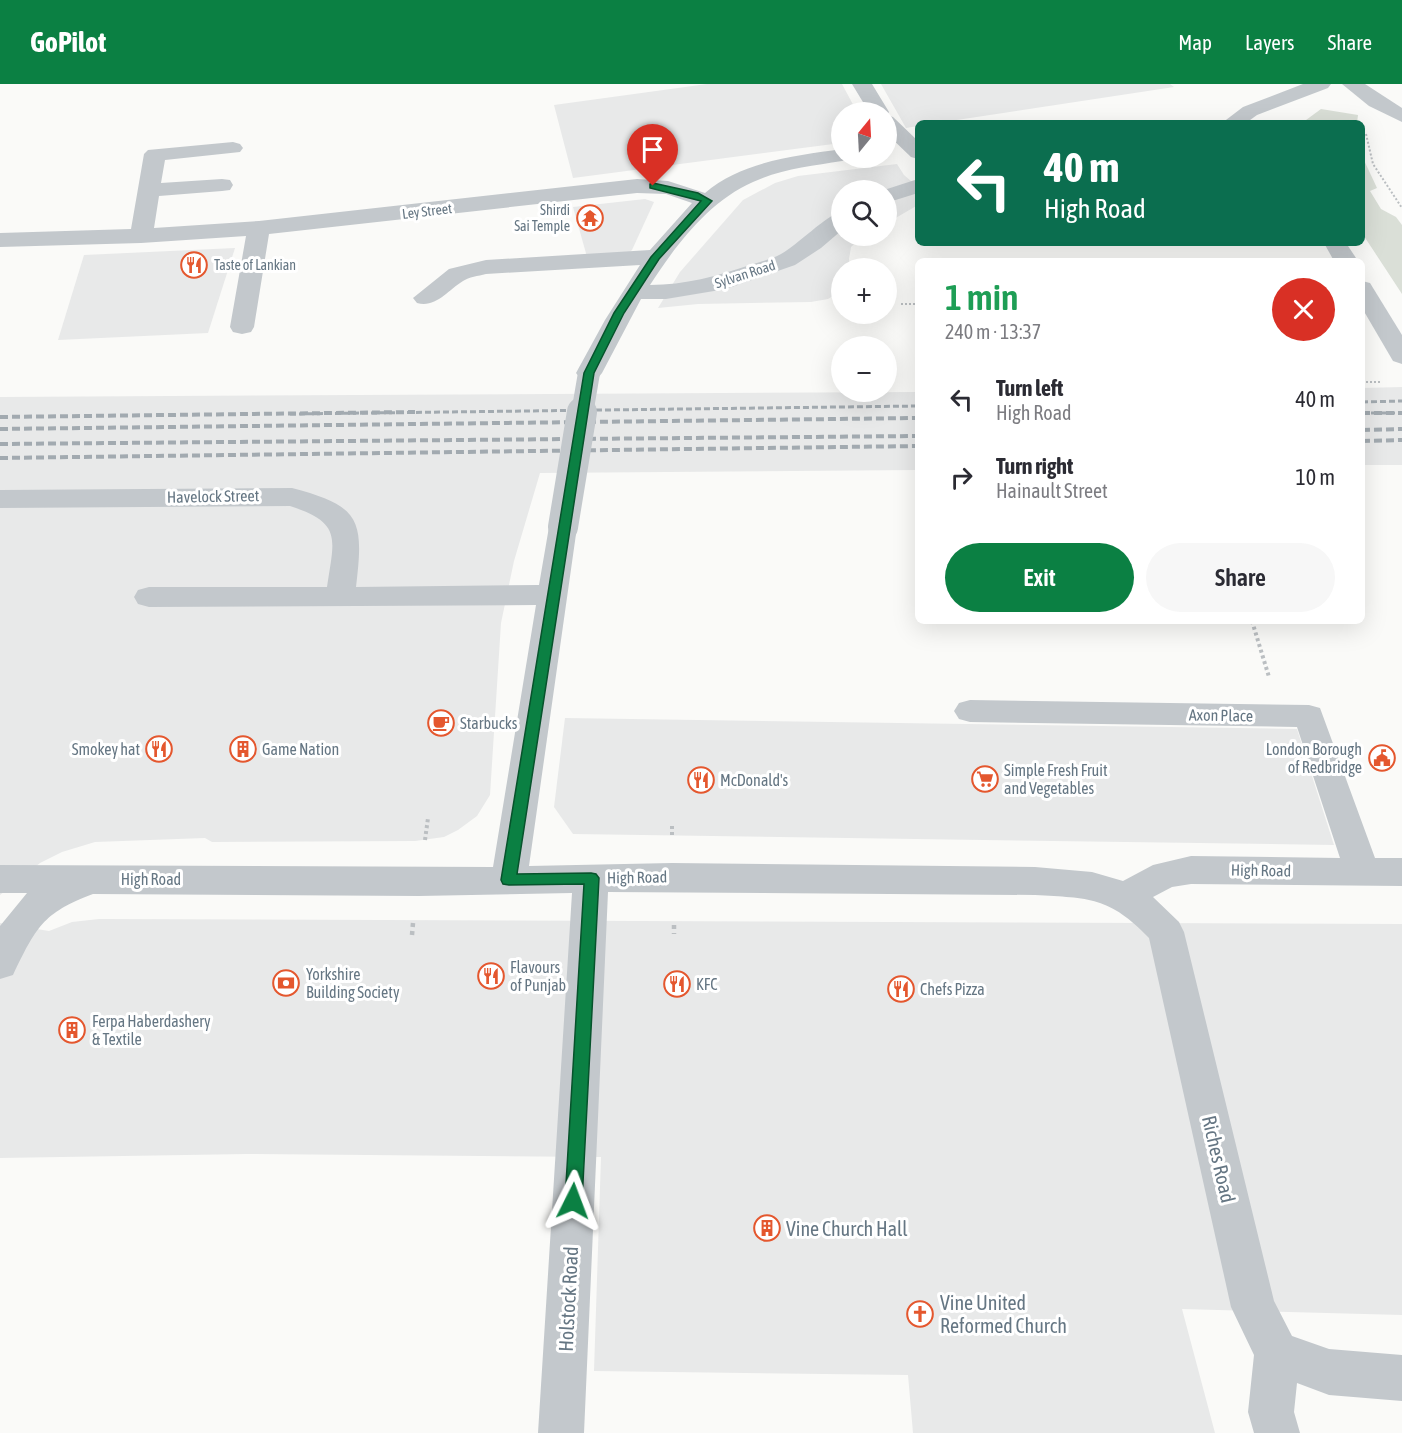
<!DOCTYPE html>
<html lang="en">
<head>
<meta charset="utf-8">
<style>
	:root { --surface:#fff; --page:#f7f7f7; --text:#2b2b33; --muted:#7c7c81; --accent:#0b8043 }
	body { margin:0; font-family:"Asap Condensed",sans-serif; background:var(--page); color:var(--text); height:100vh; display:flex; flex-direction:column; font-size:22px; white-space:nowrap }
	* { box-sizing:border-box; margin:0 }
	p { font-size:20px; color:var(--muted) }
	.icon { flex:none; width:33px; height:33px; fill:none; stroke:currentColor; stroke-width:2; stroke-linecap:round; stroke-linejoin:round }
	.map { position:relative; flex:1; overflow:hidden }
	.details { position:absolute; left:915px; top:174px; width:450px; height:366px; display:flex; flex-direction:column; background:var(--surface); border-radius:9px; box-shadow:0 6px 24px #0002 }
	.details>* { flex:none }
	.top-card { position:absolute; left:915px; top:36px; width:450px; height:126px; border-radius:9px; box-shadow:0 6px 24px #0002; background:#0b6e4f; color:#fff; overflow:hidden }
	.needle { width:39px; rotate:18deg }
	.controls { position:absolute; left:831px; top:18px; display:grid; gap:12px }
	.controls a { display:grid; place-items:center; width:66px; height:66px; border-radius:50%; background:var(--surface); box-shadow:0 6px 24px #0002; font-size:30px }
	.pin { position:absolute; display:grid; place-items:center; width:51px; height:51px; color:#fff; margin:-62px -26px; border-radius:50% 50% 50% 0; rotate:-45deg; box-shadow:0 0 6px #0007 }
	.pin .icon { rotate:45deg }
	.me { position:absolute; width:66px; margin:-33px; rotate:3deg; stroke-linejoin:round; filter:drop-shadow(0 0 4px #0008) }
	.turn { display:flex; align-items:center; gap:21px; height:126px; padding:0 30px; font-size:27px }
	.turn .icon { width:78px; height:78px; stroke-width:2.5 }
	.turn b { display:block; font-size:42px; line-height:51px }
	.round { display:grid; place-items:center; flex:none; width:63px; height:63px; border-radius:32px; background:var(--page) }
	.head { display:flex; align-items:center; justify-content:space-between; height:102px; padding:0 30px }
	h1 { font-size:36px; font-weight:600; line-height:45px; color:#1e9e55 }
	.button { display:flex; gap:12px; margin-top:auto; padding:12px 30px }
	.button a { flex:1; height:69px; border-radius:36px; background:var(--accent); color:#fff; font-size:24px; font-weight:600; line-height:69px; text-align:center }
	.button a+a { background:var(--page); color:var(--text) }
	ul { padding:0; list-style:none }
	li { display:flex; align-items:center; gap:18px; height:78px; padding:0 30px }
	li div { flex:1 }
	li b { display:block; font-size:22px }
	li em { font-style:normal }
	header { display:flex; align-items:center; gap:36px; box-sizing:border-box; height:84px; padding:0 30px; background:var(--accent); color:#fff }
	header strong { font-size:28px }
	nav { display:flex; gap:33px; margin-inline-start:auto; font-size:21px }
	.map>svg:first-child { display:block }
	.built { fill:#e8e9e9 }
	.green { fill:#dadfd7 }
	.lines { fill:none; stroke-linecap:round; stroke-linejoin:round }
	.path-far2 { stroke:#bbbfc2; stroke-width:2; stroke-dasharray:2 2; stroke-linecap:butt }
	.path-far1 { stroke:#bbbfc2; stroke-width:4; stroke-dasharray:3 3; stroke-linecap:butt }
	.path { stroke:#bbbfc2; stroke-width:4.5; stroke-dasharray:4 4; stroke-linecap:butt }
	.minor { fill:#c3c8cc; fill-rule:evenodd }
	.rail-far1 { stroke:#a2aab0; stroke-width:3; stroke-dasharray:6 3; stroke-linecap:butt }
	.rail { stroke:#a2aab0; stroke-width:4; stroke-dasharray:8 4; stroke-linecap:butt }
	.minor-bridge-far1 { stroke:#c3c8cc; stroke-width:22 }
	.minor-bridge { stroke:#c3c8cc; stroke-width:30 }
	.route { fill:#0b8043; stroke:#07532c; stroke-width:1.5 }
	.labels { text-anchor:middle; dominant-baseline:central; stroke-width:6; stroke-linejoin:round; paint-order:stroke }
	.far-poi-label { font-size:14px; fill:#657683; stroke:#fff; text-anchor:end }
	.far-street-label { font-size:14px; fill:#657683; stroke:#fff }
	.street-label { font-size:16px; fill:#657683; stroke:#fff }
	.poi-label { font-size:16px; fill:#657683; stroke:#fff; text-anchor:start }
	.near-street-label { font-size:20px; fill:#657683; stroke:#fff }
	.near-poi-label { font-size:20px; fill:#657683; stroke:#fff; text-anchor:start }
</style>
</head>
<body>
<header>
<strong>GoPilot</strong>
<nav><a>Map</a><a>Layers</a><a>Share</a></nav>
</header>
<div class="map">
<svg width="1402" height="1349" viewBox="0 0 1402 1349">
	<rect width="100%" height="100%" fill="#fafaf8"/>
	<g class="built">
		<path d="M707,0H842L857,28H842L841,59L573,94L554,21Z"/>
		<path d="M881,0H1170L1174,3L937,39H918V42L906,44Z"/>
		<path d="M897,80L904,91L918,103V121L887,139L886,106H842V152H863L851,163L849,175L850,184H842L841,207L828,215L811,218L698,220L658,224L680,188L743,116L775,99L798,92Z"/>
		<path d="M645,115L654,118L632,166L616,181L589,180L573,123Z"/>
		<path d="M235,164L208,249L58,256L84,171Z"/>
		<path d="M1402,303V381H1362V304Z"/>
		<path d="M918,308V386L540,389L514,477L501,539L490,711L477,732L458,746L444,753L415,757L212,758L205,754L95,758L62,768L40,779L0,811V313Z"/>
		<path d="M565,634L1297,645L1334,761L573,750L554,723Z"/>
		<path d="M99,835L1402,840V1231L1182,1225L1215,1349H913L908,1291L594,1287L601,1073L247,1070L0,1074V839L49,847L72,838Z"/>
	</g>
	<g class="green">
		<path d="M1321,25L1358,31L1357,39H1302Z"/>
		<path d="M1362,72L1377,104L1370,107L1381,125L1396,133L1402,141V210L1362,149Z"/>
	</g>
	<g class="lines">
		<g class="path-far2">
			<path d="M1366,50L1373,80L1402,124"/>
			<path d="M901,220H918"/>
			<path d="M1362,298H1380"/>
		</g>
		<g class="path-far1">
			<path d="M1252,537L1269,593"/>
			<path d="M672,742V754"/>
			<path d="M425,756L428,734"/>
		</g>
		<g class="path">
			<path d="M674,841V850"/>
			<path d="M412,851L413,839"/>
		</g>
		<g class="minor">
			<path d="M852,0H872L889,28L887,31L893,33L918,57V75L911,73L886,49V28H869Z"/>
			<path d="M1303,0H1331L1328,4L1257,31L1246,39H1222L1243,23Z"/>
			<path d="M1342,0H1365L1402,24V38L1369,22Z"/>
			<path d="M233,58L240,60L243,64L240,68L165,76L161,99L222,95L230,96L233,101L230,106L222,107L159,112L154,144L259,137L637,95L668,97L705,109C742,77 795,72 842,65V74H851L842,77C812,82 781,85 753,98C708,118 676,161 650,201C685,201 717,192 750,181C760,178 772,175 781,170C799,160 825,132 842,127V146L821,164L795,181L726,205L666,215H641L602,289L598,294L589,297L580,294L576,289L605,236L640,181L486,190C478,192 469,193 463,197C447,207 436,224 417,219L413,214L449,185L486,176L650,166L692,119L666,110L637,109L269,150L254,243L251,248L242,250L233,248L230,243L246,152L141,159L0,163V149L131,145L144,70L148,66Z"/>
			<path d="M918,95V109L886,119V106H884Z"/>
			<path d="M1324,159H1346L1358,177H1334Z"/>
			<path d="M1362,197L1370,199L1402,251V280L1393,277L1362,224Z"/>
			<path d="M292,404C361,422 364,436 356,503L539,501L549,443L553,437L563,434L573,437L577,443L529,782L672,779L1035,783L1092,788L1123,797L1153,781L1191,772L1340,774L1297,643L970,638L959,635L954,627L959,619L970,616L1309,621L1320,624L1375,774H1402V802L1191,800L1172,803L1153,813L1179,838L1184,848L1274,1217L1292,1252L1329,1265L1402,1271V1317L1329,1311L1297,1299L1294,1328L1300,1349H1254L1248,1328L1254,1271L1231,1223L1149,854C1110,813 1089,814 1035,811L608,808L584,1349H538L572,809L419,812L93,810C42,829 36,844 13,891L0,895V842L27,809H0V781L493,783L536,521L149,523L138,520L134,513L138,506L149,503H327C334,455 343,439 290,422L0,424V406Z"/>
		</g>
		<g class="rail-far1">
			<path d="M1362,318L1402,317"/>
			<path d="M1362,329H1402"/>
			<path d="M290,330L918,322"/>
		</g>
		<g class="rail">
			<path d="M1362,329H1402"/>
			<path d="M0,333L415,328"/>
			<path d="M0,345L918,334"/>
			<path d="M1362,346L1402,345"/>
			<path d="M1362,357L1402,356"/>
			<path d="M0,360L918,352"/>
			<path d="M0,374L918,362"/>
		</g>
		<path class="minor-bridge-far1" d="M582,330L589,289"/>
		<path class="minor-bridge" d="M563,443L582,328"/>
	</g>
	<path class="route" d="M653,99L698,109L712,117L659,175L624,229L594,289L517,790L591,789L596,790L599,794L582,1117L580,1122L573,1125L567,1122L565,1117L584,800L509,801L503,800L501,796L584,289L614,229L651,173L701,117L650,104V100Z"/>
	<defs>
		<g id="temple-ring" transform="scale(1.35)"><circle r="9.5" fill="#fff" stroke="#e4572e" stroke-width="1.5"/><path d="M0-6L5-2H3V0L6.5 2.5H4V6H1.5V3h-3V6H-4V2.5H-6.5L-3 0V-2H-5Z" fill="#e4572e"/></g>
		<g id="restaurant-ring" transform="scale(1.35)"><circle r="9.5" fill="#fff" stroke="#e4572e" stroke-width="1.5"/><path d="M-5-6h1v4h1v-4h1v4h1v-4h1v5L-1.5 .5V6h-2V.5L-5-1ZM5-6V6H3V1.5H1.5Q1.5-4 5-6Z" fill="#e4572e"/></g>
		<g id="cafe-ring" transform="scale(1.35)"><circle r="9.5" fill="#fff" stroke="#e4572e" stroke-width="1.5"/><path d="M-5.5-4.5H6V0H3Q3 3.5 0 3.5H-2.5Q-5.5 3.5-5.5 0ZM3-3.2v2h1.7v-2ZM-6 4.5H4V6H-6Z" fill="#e4572e"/></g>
		<g id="building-ring" transform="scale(1.35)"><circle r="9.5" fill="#fff" stroke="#e4572e" stroke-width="1.5"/><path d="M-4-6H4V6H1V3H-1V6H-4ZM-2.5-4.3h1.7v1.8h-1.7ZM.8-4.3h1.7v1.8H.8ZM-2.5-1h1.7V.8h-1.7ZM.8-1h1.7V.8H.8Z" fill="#e4572e"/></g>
		<g id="civic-ring" transform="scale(1.35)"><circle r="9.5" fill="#fff" stroke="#e4572e" stroke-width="1.5"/><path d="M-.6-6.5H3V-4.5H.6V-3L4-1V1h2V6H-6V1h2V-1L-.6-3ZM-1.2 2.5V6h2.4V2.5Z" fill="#e4572e"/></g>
		<g id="supermarket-ring" transform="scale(1.35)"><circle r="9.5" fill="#fff" stroke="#e4572e" stroke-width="1.5"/><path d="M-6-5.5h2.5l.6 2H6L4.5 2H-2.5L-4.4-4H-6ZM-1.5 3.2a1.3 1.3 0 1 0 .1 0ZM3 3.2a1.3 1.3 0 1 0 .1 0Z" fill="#e4572e"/></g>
		<g id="bank-ring" transform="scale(1.35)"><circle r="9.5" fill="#fff" stroke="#e4572e" stroke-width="1.5"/><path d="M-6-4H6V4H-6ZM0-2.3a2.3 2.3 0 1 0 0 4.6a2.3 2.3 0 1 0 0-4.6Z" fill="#e4572e"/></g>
		<g id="church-ring" transform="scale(1.35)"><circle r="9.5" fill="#fff" stroke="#e4572e" stroke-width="1.5"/><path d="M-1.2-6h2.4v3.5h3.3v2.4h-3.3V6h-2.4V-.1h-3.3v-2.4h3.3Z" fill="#e4572e"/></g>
	</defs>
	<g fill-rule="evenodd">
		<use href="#temple-ring" x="590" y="134"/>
		<use href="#restaurant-ring" x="194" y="181"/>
		<use href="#cafe-ring" x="441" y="639"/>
		<use href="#restaurant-ring" x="159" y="665"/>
		<use href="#building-ring" x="243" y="665"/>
		<use href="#civic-ring" x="1382" y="674"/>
		<use href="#supermarket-ring" x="985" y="695"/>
		<use href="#restaurant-ring" x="701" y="696"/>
		<use href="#restaurant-ring" x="491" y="892"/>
		<use href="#bank-ring" x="286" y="899"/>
		<use href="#restaurant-ring" x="677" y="900"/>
		<use href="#restaurant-ring" x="901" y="905"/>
		<use href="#building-ring" x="72" y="946"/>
		<use href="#building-ring" x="767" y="1144"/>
		<use href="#church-ring" x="920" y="1230"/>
	</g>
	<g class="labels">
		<g class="far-poi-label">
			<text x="570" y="126">Shirdi<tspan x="570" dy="16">Sai Temple</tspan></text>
			<text x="214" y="181" text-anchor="start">Taste of Lankian</text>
		</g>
		<g class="far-street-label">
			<text transform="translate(427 127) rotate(-7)">Ley Street</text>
			<text transform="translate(745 190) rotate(-18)">Sylvan Road</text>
		</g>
		<g class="street-label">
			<text transform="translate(213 412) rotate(-1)">Havelock Street</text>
			<text transform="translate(1221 631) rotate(1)">Axon Place</text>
			<text transform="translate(1261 786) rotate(1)">High Road</text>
			<text transform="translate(637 793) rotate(-1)">High Road</text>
			<text x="151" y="795">High Road</text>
		</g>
		<g class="poi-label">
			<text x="460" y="639">Starbucks</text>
			<text x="140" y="665" text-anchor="end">Smokey hat</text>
			<text x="262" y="665">Game Nation</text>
			<text x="1362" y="665" text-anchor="end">London Borough<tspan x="1362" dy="18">of Redbridge</tspan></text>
			<text x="1004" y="686">Simple Fresh Fruit<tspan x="1004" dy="18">and Vegetables</tspan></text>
			<text x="720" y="696">McDonald's</text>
			<text x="510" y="883">Flavours<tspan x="510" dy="18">of Punjab</tspan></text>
			<text x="306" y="890">Yorkshire<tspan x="306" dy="18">Building Society</tspan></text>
			<text x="696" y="900">KFC</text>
			<text x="920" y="905">Chefs Pizza</text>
			<text x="92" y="937">Ferpa Haberdashery<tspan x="92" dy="18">&amp; Textile</tspan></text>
		</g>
		<g class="near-street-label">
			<text transform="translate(1219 1075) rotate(77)">Riches Road</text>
			<text transform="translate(568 1215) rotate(-87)">Holstock Road</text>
		</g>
		<g class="near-poi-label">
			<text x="786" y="1144">Vine Church Hall</text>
			<text x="940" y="1218">Vine United<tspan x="940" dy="23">Reformed Church</tspan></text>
		</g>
	</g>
</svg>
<div class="controls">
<a><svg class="needle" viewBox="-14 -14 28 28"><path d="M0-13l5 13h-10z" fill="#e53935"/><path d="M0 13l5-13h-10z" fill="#7c7c81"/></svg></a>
<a><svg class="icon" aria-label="search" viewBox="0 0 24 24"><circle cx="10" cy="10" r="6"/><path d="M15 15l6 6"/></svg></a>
<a>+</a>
<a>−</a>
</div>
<div class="pin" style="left:653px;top:102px;background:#d93025"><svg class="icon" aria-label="arrive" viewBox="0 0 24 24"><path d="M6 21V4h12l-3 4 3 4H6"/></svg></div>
<svg class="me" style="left:573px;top:1117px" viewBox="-20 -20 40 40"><path d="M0-17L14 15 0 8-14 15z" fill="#0b8043" stroke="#fff" stroke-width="4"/></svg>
<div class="top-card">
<div class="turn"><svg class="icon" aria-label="left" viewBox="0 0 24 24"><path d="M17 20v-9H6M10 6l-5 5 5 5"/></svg><div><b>40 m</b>High Road</div></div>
</div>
<section class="details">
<div class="head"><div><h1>1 min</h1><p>240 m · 13:37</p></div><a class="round" style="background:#d93025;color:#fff"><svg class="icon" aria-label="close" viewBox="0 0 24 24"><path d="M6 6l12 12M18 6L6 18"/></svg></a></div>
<ul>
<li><svg class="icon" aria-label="left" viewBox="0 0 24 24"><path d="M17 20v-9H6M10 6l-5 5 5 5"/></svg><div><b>Turn left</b><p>High Road</p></div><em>40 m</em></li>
<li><svg class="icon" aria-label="right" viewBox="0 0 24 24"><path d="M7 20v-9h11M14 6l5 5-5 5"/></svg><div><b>Turn right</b><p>Hainault Street</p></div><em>10 m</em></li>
</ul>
<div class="button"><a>Exit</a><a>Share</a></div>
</section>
</div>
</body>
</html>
